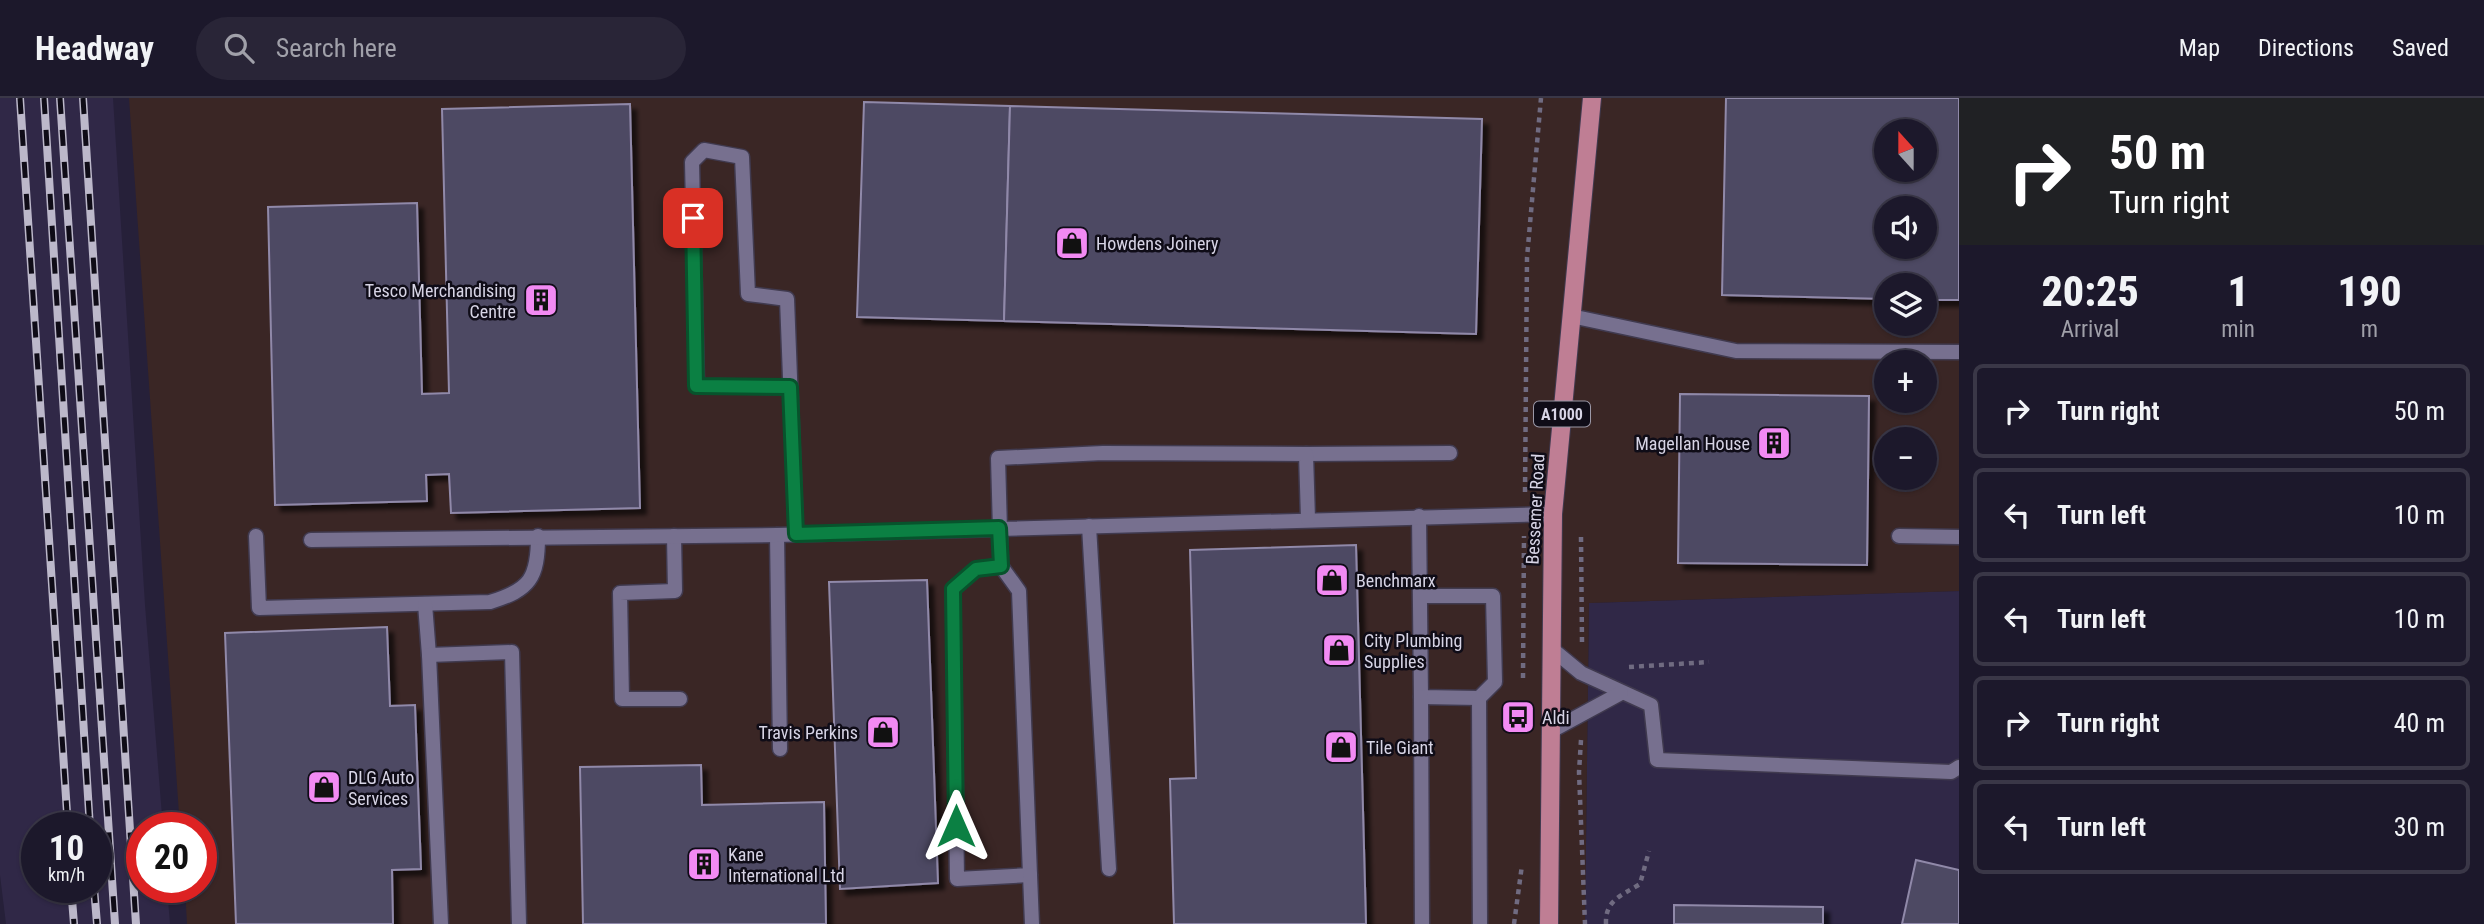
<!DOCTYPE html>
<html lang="en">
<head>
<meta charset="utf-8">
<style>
	:root { --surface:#1c182b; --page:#292537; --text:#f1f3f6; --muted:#a0a0a9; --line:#3a3747 }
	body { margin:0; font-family:"Roboto Condensed",sans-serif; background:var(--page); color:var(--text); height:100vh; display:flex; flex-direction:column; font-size:26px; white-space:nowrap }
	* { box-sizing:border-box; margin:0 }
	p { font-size:23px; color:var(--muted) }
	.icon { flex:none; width:38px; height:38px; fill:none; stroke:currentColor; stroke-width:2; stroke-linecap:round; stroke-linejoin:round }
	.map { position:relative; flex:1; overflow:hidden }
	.sheet { display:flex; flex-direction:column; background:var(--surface); width:525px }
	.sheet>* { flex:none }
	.top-card { background:#202124; color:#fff; overflow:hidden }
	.needle { width:46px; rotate:339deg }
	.controls { position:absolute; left:1874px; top:21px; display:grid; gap:14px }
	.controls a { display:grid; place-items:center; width:63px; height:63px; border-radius:50%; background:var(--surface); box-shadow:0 2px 5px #0004,0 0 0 2px var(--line); font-size:35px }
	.speed { position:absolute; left:21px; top:714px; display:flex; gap:14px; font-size:35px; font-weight:700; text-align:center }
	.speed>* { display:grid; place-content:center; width:91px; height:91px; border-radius:50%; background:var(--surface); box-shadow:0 2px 5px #0004,0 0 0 2px var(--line); line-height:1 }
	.speed small { font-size:18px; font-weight:400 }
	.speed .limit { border:10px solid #d22; background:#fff; color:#111 }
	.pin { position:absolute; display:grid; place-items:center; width:60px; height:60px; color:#fff; margin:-30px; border-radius:14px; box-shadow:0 4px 10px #0006 }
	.me { position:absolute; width:77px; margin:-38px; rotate:0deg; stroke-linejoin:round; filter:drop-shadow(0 0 5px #0008) }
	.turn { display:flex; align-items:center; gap:24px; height:147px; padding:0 35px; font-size:32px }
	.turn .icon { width:91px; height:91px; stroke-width:2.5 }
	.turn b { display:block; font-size:49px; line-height:60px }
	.eta { display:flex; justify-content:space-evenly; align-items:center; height:119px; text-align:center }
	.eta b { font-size:42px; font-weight:800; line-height:49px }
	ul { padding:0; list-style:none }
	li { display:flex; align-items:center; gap:21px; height:94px; margin:0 14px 10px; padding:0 21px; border:4px solid var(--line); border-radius:10px }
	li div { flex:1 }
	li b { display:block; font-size:26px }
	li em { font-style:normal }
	header { display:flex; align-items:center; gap:42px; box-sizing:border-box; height:98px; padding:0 35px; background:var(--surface); border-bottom:2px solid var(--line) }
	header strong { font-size:33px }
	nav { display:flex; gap:38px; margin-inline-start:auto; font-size:24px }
	.search { width:490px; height:63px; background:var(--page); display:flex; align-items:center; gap:18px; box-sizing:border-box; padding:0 24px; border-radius:38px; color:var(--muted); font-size:26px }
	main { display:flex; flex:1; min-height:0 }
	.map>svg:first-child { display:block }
	.built { fill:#302847; fill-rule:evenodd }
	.industrial { fill:#3a2625; fill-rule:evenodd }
	.building { fill:#4e4864; stroke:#9089a9; stroke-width:2; fill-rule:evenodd; filter:url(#shadow) }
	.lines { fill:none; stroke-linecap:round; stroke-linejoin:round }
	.service-casing { stroke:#403a4f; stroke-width:17 }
	.primary-casing { stroke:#403a4f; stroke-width:20 }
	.path { stroke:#706b81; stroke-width:4.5; stroke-dasharray:5 5; stroke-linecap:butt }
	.service { stroke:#77708f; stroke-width:14 }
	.primary { stroke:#bf7e94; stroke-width:18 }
	.rail-casing { stroke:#bcb8ca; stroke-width:8 }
	.rail { stroke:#0f0c17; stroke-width:5; stroke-dasharray:16; stroke-linecap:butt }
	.route-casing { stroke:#07532c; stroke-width:18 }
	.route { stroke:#0b8043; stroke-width:12 }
	.labels { text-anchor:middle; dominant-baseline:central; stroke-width:5; stroke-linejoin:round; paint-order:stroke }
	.shield { fill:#0f0c17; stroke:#9b98a7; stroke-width:2 }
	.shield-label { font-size:16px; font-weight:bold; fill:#d7d4e5 }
	.poi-label { font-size:18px; fill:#d7d4e5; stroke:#0f0c17; text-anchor:start }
	.street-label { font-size:18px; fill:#d7d4e5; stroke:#0f0c17 }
</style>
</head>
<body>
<header>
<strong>Headway</strong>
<div class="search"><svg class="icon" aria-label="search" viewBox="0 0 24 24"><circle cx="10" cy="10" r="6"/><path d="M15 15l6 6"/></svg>Search here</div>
<nav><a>Map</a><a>Directions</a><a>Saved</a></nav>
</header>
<main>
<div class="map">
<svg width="1959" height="826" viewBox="0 0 1959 826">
	<defs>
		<filter id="shadow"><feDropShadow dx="6" dy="6" stdDeviation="2" flood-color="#0009"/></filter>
	</defs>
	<rect width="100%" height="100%" fill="#262039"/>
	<g class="built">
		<path d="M0,0H113L145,507L163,730H142V789H167L170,826H6L0,777ZM37,730H96V789H37Z"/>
		<path d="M1959,493V826H1585L1589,505Z"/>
	</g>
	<path class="industrial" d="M129,0H1959V493L1589,505L1585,826H187L185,789H201V730H180ZM1886,33H1925V72H1886ZM1886,110H1925V149H1886ZM1886,187H1925V226H1886ZM1886,264H1925V303H1886ZM1886,341H1925V380H1886Z"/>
	<g class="building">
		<path d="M1726,0H1959V202H1925V187H1886V201L1722,197ZM1886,33H1925V72H1886ZM1886,110H1925V149H1886Z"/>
		<path d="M864,4L1010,8L1004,223L857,219Z"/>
		<path d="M630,6L640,410L451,415L449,376L426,377L427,403L275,407L268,109L417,105L422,296L449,295L442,11Z"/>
		<path d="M1010,8L1482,21L1476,236L1004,223Z"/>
		<path d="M1680,296L1869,298L1867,467L1678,465Z"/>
		<path d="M1356,447L1366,826H1174L1170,681L1196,680L1190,452Z"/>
		<path d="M927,482L938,785L840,791L829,484Z"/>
		<path d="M387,529L390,608L415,607L421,771L392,772L393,826H236L225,535Z"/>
		<path d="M701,667L702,707L824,704L826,826H583L580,669Z"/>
		<path d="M1916,762L1959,772V826H1902Z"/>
		<path d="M1674,807L1823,809V826H1674Z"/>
	</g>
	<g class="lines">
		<g class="service-casing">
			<g id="service">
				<path d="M1571,218L1736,253L1959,254"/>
				<path d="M790,289L697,288L692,64L704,52L742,59L748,196L787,201L796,436"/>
				<path d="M1306,356L1450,355"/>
				<path d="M1419,418L1421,599L1479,600L1495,584L1493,498H1421"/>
				<path d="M1089,428L1109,771"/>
				<path d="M777,437L780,651"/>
				<path d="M256,438L259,510L490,504C530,492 538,480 538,438"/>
				<path d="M674,438L675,493L620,495L622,601H680"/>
				<path d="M1899,438L1959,439"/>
				<path d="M311,442L777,437L1553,416"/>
				<path d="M1001,468L976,471L953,491L957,781L1030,777L1019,493L1001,468L998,360L1103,355L1306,356L1308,421"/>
				<path d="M425,506L429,557"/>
				<path d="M1552,551L1581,575L1651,607L1657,662L1951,674L1959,669"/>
				<path d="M1421,599L1422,826"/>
				<path d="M1479,600L1480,826"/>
				<path d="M1551,633L1621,595"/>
				<path d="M1030,777L1032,826"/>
				<path d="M441,826L429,557L512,554L519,826"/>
			</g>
		</g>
		<g class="primary-casing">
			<path id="primary" d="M1549,826L1553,416L1592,0"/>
		</g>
		<g class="path">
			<path d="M1525,394L1527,160L1541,0"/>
			<path d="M1581,439L1582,546"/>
			<path d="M1629,569L1709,564"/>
			<path d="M1523,580L1524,438"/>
			<path d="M1581,642L1579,674L1585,826"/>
			<path d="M1514,826L1522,767"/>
			<path d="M1606,826C1605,802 1621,798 1640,786L1649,753"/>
		</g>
		<use href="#service" class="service"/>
		<use href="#primary" class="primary"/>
		<g class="rail-casing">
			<g id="rail">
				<path d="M20,0L68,730"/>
				<path d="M44,0L90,730"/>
				<path d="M60,0L115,826"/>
				<path d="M83,0L136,826"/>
				<path d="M71,789L74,826"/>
				<path d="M94,789L97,826"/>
			</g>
		</g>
		<use href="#rail" class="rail"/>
	</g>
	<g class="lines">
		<g class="route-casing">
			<path id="route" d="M693,120L696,288L790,289L796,436L999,430L1001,468L976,471L953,491L956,728"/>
		</g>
		<use href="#route" class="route"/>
	</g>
	<defs>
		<g id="shop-square" transform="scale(1.75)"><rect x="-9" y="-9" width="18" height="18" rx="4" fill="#f28af3" stroke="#0f0c17"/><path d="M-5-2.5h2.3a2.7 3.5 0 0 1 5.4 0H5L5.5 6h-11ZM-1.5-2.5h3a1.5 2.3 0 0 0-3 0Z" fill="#111"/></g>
		<g id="building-square" transform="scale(1.75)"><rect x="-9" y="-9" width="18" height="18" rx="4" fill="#f28af3" stroke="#0f0c17"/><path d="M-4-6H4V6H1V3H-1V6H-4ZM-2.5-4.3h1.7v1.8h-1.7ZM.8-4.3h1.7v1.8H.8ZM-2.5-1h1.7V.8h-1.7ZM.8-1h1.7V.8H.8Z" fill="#111"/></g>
		<g id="bus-square" transform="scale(1.75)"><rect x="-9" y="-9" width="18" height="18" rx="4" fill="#f28af3" stroke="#0f0c17"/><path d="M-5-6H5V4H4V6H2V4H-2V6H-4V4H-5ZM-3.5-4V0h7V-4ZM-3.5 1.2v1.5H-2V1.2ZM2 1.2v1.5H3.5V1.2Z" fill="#111"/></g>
	</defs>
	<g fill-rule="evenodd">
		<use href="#shop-square" x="1072" y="145"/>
		<use href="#building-square" x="541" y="202"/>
		<use href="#building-square" x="1774" y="345"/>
		<use href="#shop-square" x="1332" y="482"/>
		<use href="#shop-square" x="1339" y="552"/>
		<use href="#bus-square" x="1518" y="619"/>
		<use href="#shop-square" x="883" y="634"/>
		<use href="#shop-square" x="1341" y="649"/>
		<use href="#shop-square" x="324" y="689"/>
		<use href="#building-square" x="704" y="766"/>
	</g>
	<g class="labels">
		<rect class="shield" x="1534" y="303.5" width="56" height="25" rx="5"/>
		<g class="shield-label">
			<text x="1562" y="316">A1000</text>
		</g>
		<g class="poi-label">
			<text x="1096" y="145">Howdens Joinery</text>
			<text x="516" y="192" text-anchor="end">Tesco Merchandising<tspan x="516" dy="21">Centre</tspan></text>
			<text x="1750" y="345" text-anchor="end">Magellan House</text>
			<text x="1356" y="482">Benchmarx</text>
			<text x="1364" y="542">City Plumbing<tspan x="1364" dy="21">Supplies</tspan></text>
			<text x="1542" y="619">Aldi</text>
			<text x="858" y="634" text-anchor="end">Travis Perkins</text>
			<text x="1366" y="649">Tile Giant</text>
			<text x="348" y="679">DLG Auto<tspan x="348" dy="21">Services</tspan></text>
			<text x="728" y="756">Kane<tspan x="728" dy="21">International Ltd</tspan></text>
		</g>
		<g class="street-label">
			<text transform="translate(1535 411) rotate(-87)">Bessemer Road</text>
		</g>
	</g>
</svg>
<div class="controls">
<a><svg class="needle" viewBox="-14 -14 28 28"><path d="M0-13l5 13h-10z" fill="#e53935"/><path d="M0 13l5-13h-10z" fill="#a0a0a9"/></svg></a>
<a><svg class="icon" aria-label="sound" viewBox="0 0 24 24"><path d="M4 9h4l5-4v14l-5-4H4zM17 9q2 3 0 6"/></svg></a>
<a><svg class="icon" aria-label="layers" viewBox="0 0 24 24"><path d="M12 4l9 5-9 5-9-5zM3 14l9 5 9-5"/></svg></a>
<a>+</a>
<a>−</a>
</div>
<div class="speed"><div>10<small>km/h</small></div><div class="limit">20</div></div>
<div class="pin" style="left:693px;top:120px;background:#d93025"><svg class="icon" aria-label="arrive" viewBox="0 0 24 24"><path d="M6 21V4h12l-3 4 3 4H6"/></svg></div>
<svg class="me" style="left:956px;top:728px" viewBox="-20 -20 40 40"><path d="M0-17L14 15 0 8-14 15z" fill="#0b8043" stroke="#fff" stroke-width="4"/></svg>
</div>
<section class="sheet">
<div class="top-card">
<div class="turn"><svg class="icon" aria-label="right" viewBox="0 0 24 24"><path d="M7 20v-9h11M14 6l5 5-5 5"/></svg><div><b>50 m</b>Turn right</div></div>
</div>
<div class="eta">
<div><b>20:25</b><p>Arrival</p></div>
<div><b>1</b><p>min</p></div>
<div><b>190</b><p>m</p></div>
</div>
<ul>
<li><svg class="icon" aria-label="right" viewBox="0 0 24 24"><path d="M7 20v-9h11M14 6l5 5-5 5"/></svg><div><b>Turn right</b></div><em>50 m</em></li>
<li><svg class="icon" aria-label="left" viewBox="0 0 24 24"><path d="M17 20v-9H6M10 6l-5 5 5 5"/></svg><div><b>Turn left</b></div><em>10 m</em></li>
<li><svg class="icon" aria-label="left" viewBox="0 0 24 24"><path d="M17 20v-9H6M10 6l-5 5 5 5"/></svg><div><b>Turn left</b></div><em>10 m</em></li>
<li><svg class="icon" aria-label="right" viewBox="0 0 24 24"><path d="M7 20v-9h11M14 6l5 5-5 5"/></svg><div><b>Turn right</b></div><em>40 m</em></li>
<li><svg class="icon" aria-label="left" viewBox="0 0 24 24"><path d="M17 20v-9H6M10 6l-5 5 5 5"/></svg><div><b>Turn left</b></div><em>30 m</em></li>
</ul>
</section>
</main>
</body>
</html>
